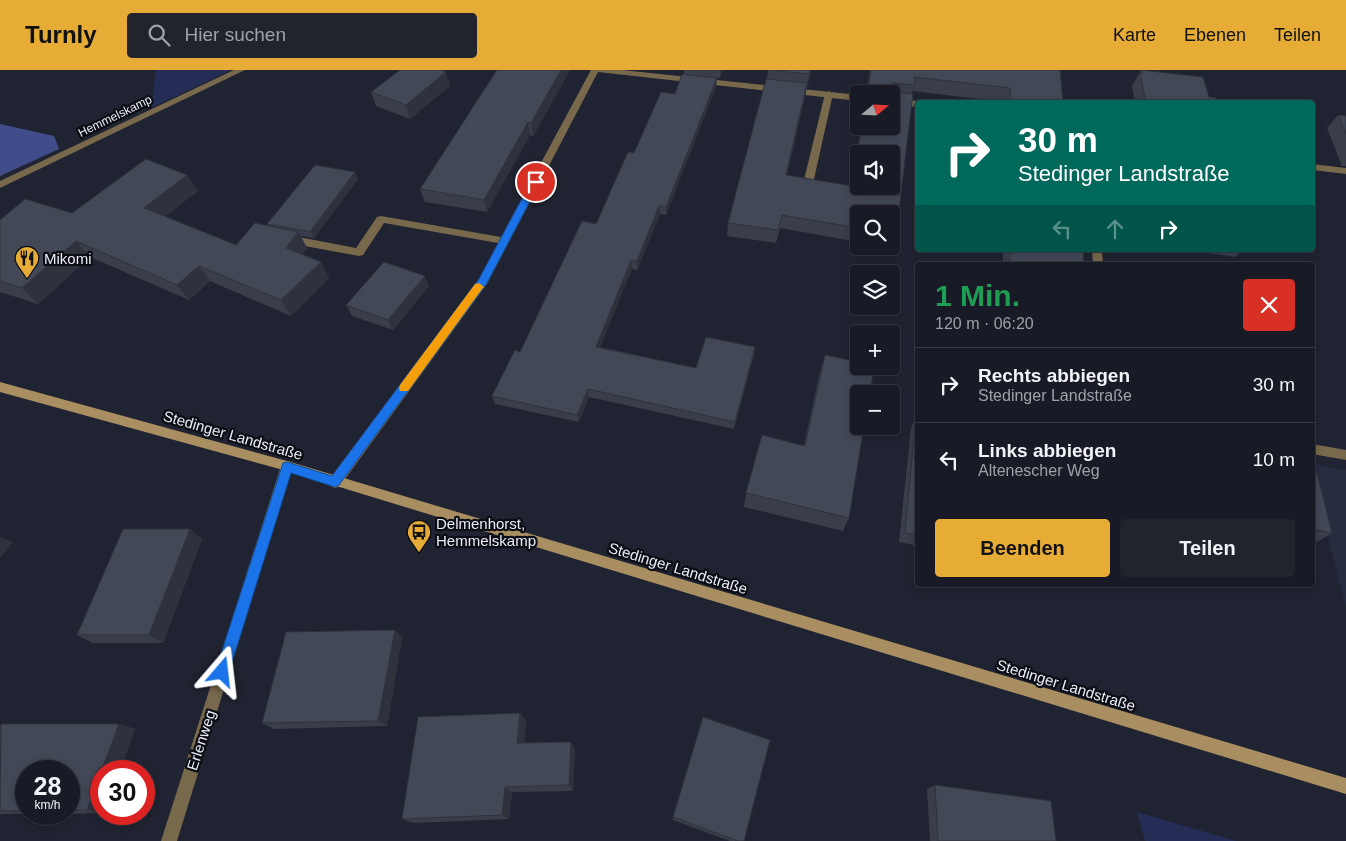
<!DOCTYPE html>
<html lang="de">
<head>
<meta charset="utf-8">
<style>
	:root { --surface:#181a25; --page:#21232d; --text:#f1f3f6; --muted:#9fa1a7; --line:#363842; --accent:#e6ac36 }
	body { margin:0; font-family:Helvetica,sans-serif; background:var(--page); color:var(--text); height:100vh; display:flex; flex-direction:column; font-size:19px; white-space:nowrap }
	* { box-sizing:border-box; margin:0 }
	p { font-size:16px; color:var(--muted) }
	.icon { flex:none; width:28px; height:28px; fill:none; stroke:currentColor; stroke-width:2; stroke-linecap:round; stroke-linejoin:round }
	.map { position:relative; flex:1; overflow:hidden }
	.drawer { position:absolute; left:915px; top:192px; width:400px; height:325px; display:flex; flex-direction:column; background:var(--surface); border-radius:5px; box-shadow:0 2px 8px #0003,0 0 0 1px var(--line) }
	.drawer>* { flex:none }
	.hud { position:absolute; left:915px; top:30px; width:400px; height:152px; border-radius:5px; box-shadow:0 2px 8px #0003,0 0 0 1px var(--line); background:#00695c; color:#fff; overflow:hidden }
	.needle { width:32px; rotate:71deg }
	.controls { position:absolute; left:850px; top:15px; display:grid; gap:10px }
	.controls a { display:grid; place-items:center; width:50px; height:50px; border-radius:5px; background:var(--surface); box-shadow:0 2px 8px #0003,0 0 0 1px var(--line); font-size:25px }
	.speed { position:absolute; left:15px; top:690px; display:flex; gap:10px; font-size:25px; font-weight:700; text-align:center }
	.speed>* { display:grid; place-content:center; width:65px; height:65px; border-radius:50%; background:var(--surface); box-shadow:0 2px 8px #0003,0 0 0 1px var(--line); line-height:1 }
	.speed small { font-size:12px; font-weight:400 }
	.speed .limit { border:8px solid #d22; background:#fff; color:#111 }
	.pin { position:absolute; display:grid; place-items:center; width:42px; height:42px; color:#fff; margin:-21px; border:2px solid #fff; border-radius:50%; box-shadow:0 1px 5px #0007 }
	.me { position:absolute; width:55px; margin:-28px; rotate:17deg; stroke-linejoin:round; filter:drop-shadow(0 0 4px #0008) }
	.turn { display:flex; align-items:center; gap:18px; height:105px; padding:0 20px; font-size:22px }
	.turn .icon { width:65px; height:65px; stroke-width:2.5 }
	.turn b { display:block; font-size:35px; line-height:42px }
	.lanes { display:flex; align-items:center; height:48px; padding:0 20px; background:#0003; justify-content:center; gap:25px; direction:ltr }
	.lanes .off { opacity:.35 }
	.round { display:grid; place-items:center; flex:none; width:52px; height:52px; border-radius:5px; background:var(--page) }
	.summary { display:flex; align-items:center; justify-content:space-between; height:85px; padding:0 20px }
	h1 { font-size:30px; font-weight:800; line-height:38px; color:#1e9e55 }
	.primary-button { display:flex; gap:10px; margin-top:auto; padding:10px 20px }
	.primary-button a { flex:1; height:58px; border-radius:5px; background:var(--accent); color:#111; font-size:20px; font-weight:800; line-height:58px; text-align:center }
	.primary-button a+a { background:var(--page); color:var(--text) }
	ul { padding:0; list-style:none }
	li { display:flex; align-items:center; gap:15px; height:75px; padding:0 20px; border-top:1px solid var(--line) }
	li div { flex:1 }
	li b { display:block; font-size:19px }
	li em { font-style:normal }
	header { display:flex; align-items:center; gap:30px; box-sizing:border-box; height:70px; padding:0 25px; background:var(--accent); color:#111 }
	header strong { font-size:24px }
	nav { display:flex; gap:28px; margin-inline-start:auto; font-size:18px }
	.search { width:350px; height:45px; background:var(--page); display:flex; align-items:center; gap:12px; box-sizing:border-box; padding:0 18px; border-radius:5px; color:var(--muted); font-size:19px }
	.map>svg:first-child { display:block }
	.built { fill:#272c40 }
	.green { fill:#252d57 }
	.forest { fill:#414d8a }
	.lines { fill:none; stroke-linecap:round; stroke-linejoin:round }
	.service { fill:#78684c; fill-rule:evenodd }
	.minor { fill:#78684c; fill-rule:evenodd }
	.secondary { fill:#a88e61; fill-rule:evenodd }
	.wall { fill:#3a3e4b }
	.shaded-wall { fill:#2f323d }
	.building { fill:#434857; stroke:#2f323d; fill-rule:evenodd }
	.route { fill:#1a73e8; stroke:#114b97 }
	.slow { fill:#f59e0b }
	.labels { text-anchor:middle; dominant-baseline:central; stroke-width:4.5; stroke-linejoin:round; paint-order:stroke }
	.far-street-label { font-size:12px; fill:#eaedf7; stroke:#0b0d13 }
	.poi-label { font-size:15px; fill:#eaedf7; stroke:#0b0d13; text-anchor:start }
	.street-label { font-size:15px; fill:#eaedf7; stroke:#0b0d13 }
</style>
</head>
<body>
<header>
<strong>Turnly</strong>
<div class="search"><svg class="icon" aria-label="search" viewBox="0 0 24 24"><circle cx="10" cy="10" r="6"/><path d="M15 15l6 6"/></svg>Hier suchen</div>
<nav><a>Karte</a><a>Ebenen</a><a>Teilen</a></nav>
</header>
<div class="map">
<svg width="1346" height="771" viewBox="0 0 1346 771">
	<rect width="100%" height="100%" fill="#202331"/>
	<path class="built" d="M1312,394L1346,400V540L1313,407Z"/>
	<g class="green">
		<path d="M156,0H231L151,38Z"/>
		<path d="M1137,742L1236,771H1145Z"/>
	</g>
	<path class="forest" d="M0,54L54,66L59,79L0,106Z"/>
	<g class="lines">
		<path class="service" d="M829,21L833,24L812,118L807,121L802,118L825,24Z"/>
		<g class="minor">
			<path d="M234,0H245L0,118V111Z"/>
			<path d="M591,0H622L859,25V31L598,2L487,214L340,416L335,418L330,416L329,412L330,408L479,209L498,173L384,153L363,185L359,186L288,173L284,171V167L288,165L356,178L377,147L381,146L501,167Z"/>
			<path d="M891,28L918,31L921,32H918V37L891,34Z"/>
			<path d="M1312,94L1346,98V104L1312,100Z"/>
			<path d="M1092,180H1102L1103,195H1093Z"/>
			<path d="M1312,374L1346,380V390L1312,384Z"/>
			<path d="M287,391L291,392L293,396L177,771H161L281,396L283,392Z"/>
		</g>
		<path class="secondary" d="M0,312L287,391L1346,708V724L287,401L0,322Z"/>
	</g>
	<g class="wall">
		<path d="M570,0L533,66L530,65L487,142L425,132L420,119Z"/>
		<path d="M684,0H723L720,8L701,6L716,17L666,145L660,144L637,200L632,199L600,277L696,298L754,285L734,359L589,327L579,352L495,334L492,326L520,282L596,154L634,83L675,24L684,5Z"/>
		<path d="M768,0H811L807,18L787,105L851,116L861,56H891V24H866L870,0H1060L1063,32H1005L912,21L896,165L891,178L881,176H891V144H859V172L780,158L776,173L727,166L728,153L767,9Z"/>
		<path d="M1141,0L1209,27L1217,32H1135L1132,16Z"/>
		<path d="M450,16L410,49L376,36L371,22Z"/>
		<path d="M1338,45L1346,46V96H1342L1327,58Z"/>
		<path d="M187,105L198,121L165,146L236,175L268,156L267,154L358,109L314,168L301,166L307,178L302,184L321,192L329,208L291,246L210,211L189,230L90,187L38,234L0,222V150L72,143Z"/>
		<path d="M1003,180H1083L1084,195H1003Z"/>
		<path d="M1188,180H1242L1236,187Z"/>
		<path d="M429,216L393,260L352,246L346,235Z"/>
		<path d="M825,285L849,448L843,461L744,437L746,423L804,375L820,302Z"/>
		<path d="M916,346H918V476L899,472L911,358Z"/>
		<path d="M1312,402L1332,463L1315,473L1312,472Z"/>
		<path d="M202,469L163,573H93L77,565Z"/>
		<path d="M395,560L402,567L387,656L274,659L262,653Z"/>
		<path d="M520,643L526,651L524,673L571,672L575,679L573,721L512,722L509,749L413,753L402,749Z"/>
		<path d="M119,654L135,659L120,701H101V743L69,744V701H26V744H44H0V656Z"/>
		<path d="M935,715L1056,771H930L927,719Z"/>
		<path d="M673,747L744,771H730L673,750Z"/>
	</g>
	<g class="shaded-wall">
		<path d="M561,0H570L533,66L531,53Z"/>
		<path d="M720,0H723L720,8Z"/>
		<path d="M810,0H811L807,18L809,4Z"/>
		<path d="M446,2L450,16L410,49L406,35Z"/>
		<path d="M717,8L716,17L666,145V137Z"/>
		<path d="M807,13L805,27L784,118L786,105Z"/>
		<path d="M528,52L530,65L487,142L484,130Z"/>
		<path d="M355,102L358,109L314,168L310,162Z"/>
		<path d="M187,105L198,121L156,154L144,138Z"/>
		<path d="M659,136L660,144L637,200V191Z"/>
		<path d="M298,162L307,178L295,194L286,178Z"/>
		<path d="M76,171L90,187L38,234L22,218Z"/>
		<path d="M631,190L632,199L597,285L596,277Z"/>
		<path d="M321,192L329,208L291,246L281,230Z"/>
		<path d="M199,196L210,211L189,230L177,215Z"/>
		<path d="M425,206L429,216L393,260L388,250Z"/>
		<path d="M755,277L754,285L734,359L735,352Z"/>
		<path d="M588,319L589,327L579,352L577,345Z"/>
		<path d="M190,459L202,469L163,573L149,565Z"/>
		<path d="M0,466L13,473L0,488Z"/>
		<path d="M395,560L402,567L387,656L378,651Z"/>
		<path d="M520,643L526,651L524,680L517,673Z"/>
		<path d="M119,654L135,659L120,701H101V743L87,740Z"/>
		<path d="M571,672L575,679L573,721L569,715Z"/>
		<path d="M505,717L512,722L509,749L502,745Z"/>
	</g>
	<g class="building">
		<path d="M400,0H440L446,2L406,35L371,22Z"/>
		<path d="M497,0H561L531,53L528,52L484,130L420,119Z"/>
		<path d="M769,0H810L809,4Z"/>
		<path d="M871,0H1060L1063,32H1011L1010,18L914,7V15L893,13V22L913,24L896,165L891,164V144H859V158L782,145L778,160L728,153L766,9L807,13L786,105L852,116L862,56H891V24H867ZM859,84H891V116H859Z"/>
		<path d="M1141,0L1203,7L1209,27L1216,28L1217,32H1146L1140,3H1142Z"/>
		<path d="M682,4L717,8L666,137L659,136L637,191L631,190L596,277L696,298L706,267L755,277L735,352L588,319L577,345L492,326L515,280L520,282L582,151L596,154L628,82L634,83L661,22L675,24Z"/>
		<path d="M1338,45L1346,46V64Z"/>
		<path d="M146,89L187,105L144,138L236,175L255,153L298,162L286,178L321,192L281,230L199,196L177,215L76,171L22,218L0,211V150L25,129L72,143Z"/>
		<path d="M315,95L355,102L310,162L267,154Z"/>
		<path d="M1010,180H1083L1084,195H1010Z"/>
		<path d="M1162,191L1189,195H1163Z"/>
		<path d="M384,192L425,206L388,250L346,235Z"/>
		<path d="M825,285L859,292V296H874L870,324H859V356H864L849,448L746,423L762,365L805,376Z"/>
		<path d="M916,346H918V465L905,463Z"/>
		<path d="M1312,402L1317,403L1332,463L1312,459Z"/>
		<path d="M123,459H190L149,565H77Z"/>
		<path d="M395,560L378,651L262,653L286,562Z"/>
		<path d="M520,643L517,673L571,672L569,715L505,717L502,745L402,749L418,647Z"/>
		<path d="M703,647L770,670L744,771H738L673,747Z"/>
		<path d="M1,654H119L87,740H69V701H26V741H0Z"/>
		<path d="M935,715L1051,731L1056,771H938Z"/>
	</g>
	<path class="route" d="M536,109L540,112L487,213L339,415L335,417L291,403L229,602L227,607L222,609L217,607L215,602L283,393L287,392L332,406L479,209L531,112Z"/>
	<path class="slow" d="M479,213L484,217L482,219L408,321H400L399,318L400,315L475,214Z"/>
	<defs>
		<g id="restaurant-pin" transform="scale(1.25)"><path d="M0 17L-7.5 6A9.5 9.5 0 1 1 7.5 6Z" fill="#e6ac36" stroke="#0b0d13"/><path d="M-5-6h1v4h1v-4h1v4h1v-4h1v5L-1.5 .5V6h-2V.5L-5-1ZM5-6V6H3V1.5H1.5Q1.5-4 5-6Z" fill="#111"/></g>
		<g id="bus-pin" transform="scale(1.25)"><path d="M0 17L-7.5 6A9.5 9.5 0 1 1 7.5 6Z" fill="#e6ac36" stroke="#0b0d13"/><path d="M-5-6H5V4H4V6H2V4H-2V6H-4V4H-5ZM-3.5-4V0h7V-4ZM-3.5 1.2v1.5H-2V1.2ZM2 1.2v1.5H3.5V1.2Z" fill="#111"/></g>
	</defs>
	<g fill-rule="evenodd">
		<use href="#restaurant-pin" x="27" y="188"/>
		<use href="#bus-pin" x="419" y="462"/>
	</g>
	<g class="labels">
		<g class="far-street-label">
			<text transform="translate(115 46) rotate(-26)">Hemmelskamp</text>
		</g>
		<g class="poi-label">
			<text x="44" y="188">Mikomi</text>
			<text x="436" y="453">Delmenhorst,<tspan x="436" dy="17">Hemmelskamp</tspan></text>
		</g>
		<g class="street-label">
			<text transform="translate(233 365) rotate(16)">Stedinger Landstraße</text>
			<text transform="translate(678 498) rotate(17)">Stedinger Landstraße</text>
			<text transform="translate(1066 615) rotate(17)">Stedinger Landstraße</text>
			<text transform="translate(201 670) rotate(-72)">Erlenweg</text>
		</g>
	</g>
</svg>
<div class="controls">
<a><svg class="needle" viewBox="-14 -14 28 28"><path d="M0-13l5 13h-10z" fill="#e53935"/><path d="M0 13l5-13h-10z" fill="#9fa1a7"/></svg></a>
<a><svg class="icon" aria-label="sound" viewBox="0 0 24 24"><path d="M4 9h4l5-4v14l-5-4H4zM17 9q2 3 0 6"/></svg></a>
<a><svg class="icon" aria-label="search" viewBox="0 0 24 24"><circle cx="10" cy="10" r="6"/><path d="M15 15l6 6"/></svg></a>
<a><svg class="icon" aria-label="layers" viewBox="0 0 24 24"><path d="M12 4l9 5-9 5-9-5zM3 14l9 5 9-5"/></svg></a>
<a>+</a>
<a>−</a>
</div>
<div class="speed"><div>28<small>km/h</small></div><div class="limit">30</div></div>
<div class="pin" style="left:536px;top:112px;background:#d93025"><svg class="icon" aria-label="arrive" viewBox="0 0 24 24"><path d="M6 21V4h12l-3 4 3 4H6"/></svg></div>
<svg class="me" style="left:222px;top:602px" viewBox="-20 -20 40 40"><path d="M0-17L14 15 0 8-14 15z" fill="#1a73e8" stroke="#fff" stroke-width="4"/></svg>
<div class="hud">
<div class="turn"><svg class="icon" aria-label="right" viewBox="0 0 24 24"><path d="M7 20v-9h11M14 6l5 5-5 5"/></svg><div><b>30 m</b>Stedinger Landstraße</div></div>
<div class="lanes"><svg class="icon off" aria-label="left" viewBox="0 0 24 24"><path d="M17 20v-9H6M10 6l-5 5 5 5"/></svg><svg class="icon off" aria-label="ahead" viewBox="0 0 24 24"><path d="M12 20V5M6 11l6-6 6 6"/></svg><svg class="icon" aria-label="right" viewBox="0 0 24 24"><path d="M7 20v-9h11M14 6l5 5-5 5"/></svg></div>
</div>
<section class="drawer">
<div class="summary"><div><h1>1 Min.</h1><p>120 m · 06:20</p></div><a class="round" style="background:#d93025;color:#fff"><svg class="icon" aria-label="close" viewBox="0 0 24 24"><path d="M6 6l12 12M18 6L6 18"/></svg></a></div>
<ul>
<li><svg class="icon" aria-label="right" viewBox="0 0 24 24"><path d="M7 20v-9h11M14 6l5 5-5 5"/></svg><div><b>Rechts abbiegen</b><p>Stedinger Landstraße</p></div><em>30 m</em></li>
<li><svg class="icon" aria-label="left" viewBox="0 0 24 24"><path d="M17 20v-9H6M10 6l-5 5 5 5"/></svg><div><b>Links abbiegen</b><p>Altenescher Weg</p></div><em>10 m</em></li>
</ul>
<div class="primary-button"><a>Beenden</a><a>Teilen</a></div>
</section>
</div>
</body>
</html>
